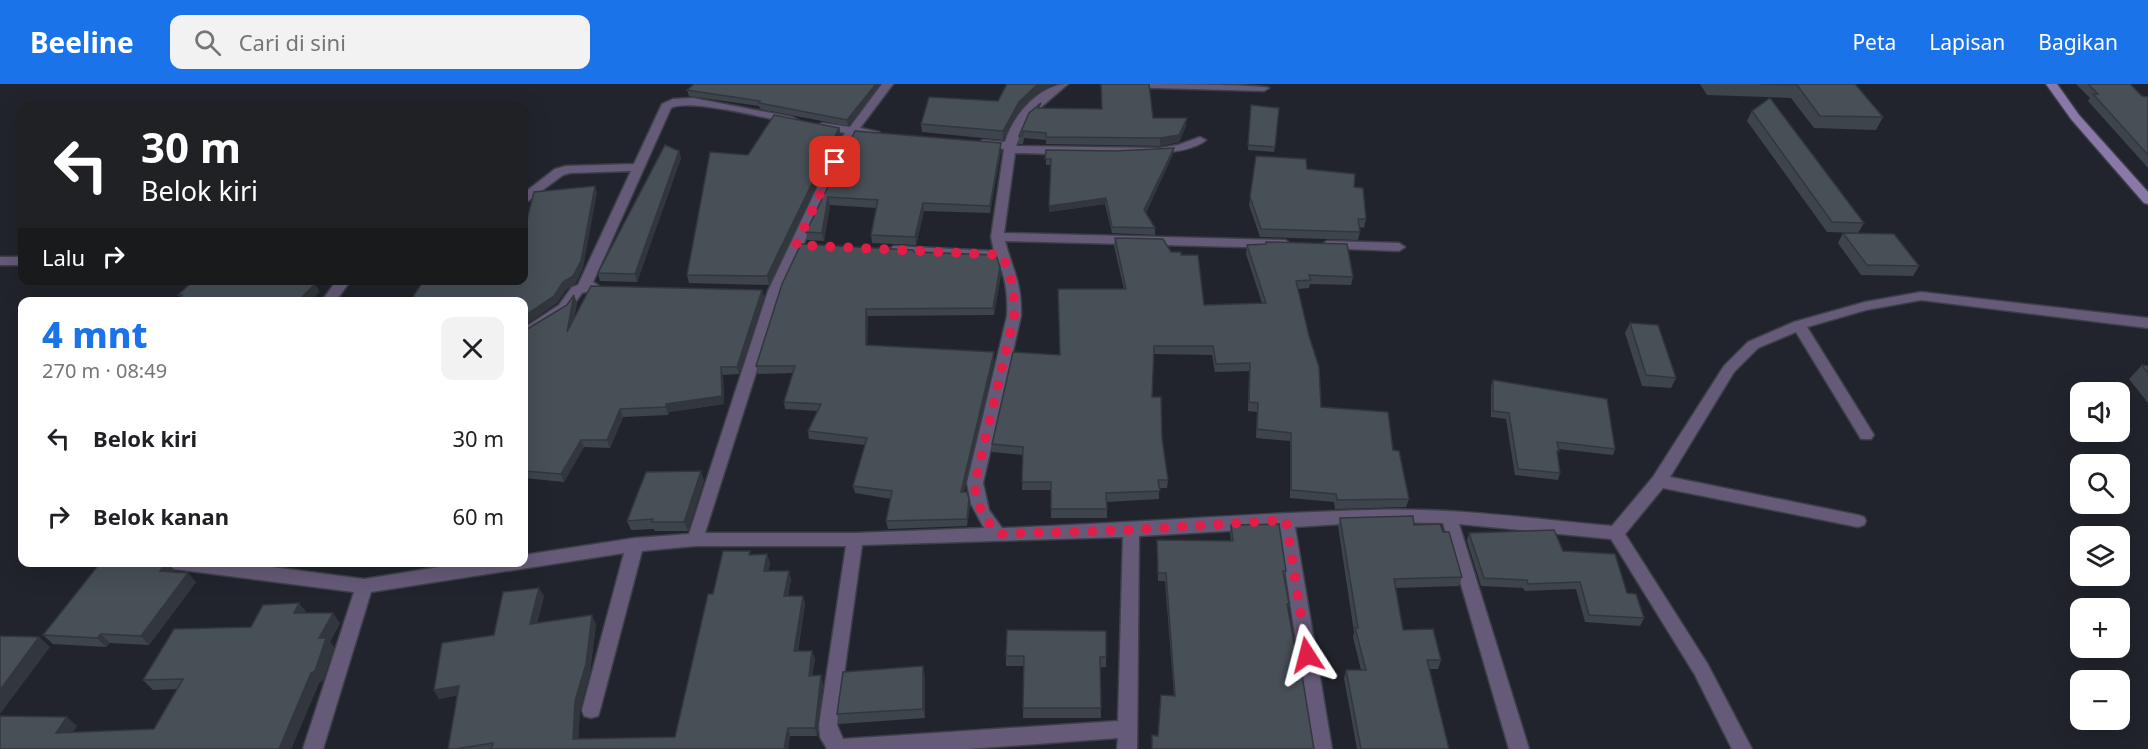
<!DOCTYPE html>
<html lang="id">
<head>
<meta charset="utf-8">
<style>
	body { margin:0; font-family:"Noto Sans",sans-serif; background:#f2f2f2; color:#202124; height:100vh; display:flex; flex-direction:column; font-size:22px; white-space:nowrap }
	* { box-sizing:border-box; margin:0 }
	p { font-size:20px; color:#757577 }
	.icon { flex:none; width:33px; height:33px; fill:none; stroke:currentColor; stroke-width:2; stroke-linecap:round; stroke-linejoin:round }
	.map { position:relative; flex:1; overflow:hidden }
	.details { position:absolute; left:18px; top:213px; width:510px; height:270px; display:flex; flex-direction:column; background:#fff; border-radius:12px; box-shadow:0 6px 24px #0002 }
	.details>* { flex:none }
	.guide { position:absolute; left:18px; top:18px; width:510px; height:183px; border-radius:12px; box-shadow:0 6px 24px #0002; background:#202124; color:#fff; overflow:hidden }
	.fabs { position:absolute; left:2070px; top:298px; display:grid; gap:12px }
	.fabs a { display:grid; place-items:center; width:60px; height:60px; border-radius:12px; background:#fff; box-shadow:0 6px 24px #0002; font-size:30px }
	.pin { position:absolute; display:grid; place-items:center; width:51px; height:51px; color:#fff; margin:-26px; border-radius:12px; box-shadow:0 3px 9px #0006 }
	.me { position:absolute; width:66px; margin:-33px; rotate:351deg; stroke-linejoin:round; filter:drop-shadow(0 0 4px #0008) }
	.turn { display:flex; align-items:center; gap:21px; height:126px; padding:0 24px; font-size:27px }
	.turn .icon { width:78px; height:78px; stroke-width:2.5 }
	.turn b { display:block; font-size:42px; line-height:51px }
	.then { display:flex; align-items:center; height:57px; padding:0 24px; background:#0003; gap:12px; font-size:22px }
	.round { display:grid; place-items:center; flex:none; width:63px; height:63px; border-radius:12px; background:#f2f2f2 }
	.summary { display:flex; align-items:center; justify-content:space-between; height:102px; padding:0 24px }
	h1 { font-size:36px; font-weight:800; line-height:45px; color:#1a73e8 }
	ul { padding:0; list-style:none }
	li { display:flex; align-items:center; gap:18px; height:78px; padding:0 24px }
	li div { flex:1 }
	li b { display:block; font-size:22px }
	li em { font-style:normal }
	header { display:flex; align-items:center; gap:36px; box-sizing:border-box; height:84px; padding:0 30px; background:#1a73e8; color:#fff }
	header strong { font-size:28px }
	nav { display:flex; gap:33px; margin-inline-start:auto; font-size:21px }
	.search { width:420px; height:54px; background:#f2f2f2; display:flex; align-items:center; gap:15px; box-sizing:border-box; padding:0 21px; border-radius:12px; color:#757577; font-size:22px }
	.map>svg:first-child { display:block }
	.lines { fill:none; stroke-linecap:round; stroke-linejoin:round }
	.street-casing { stroke:#3d4048; stroke-width:3 }
	.secondary-casing { stroke:#3d4048; stroke-width:3 }
	.street { fill:#655a78; fill-rule:evenodd }
	.secondary { fill:#8a78a8; fill-rule:evenodd }
	.wall { fill:#3d444b }
	.shaded-wall { fill:#32373d }
	.building { fill:#474f57; stroke:#32373d; stroke-width:1.5 }
	.route { stroke:#e11d48; stroke-width:10; stroke-dasharray:0 18 }
</style>
</head>
<body>
<header>
<strong>Beeline</strong>
<div class="search"><svg class="icon" aria-label="search" viewBox="0 0 24 24"><circle cx="10" cy="10" r="6"/><path d="M15 15l6 6"/></svg>Cari di sini</div>
<nav><a>Peta</a><a>Lapisan</a><a>Bagikan</a></nav>
</header>
<div class="map">
<svg width="2148" height="665" viewBox="0 0 2148 665">
	<rect width="100%" height="100%" fill="#21242c"/>
	<g class="lines">
		<defs>
			<g id="street">
				<path d="M882,0H893L860,44L879,48L881,50L875,53L856,51L851,57L782,207L705,449H855L984,444L971,420L967,399L1007,232C1008,211 1006,194 997,175L894,170L888,166L894,162L994,167L991,153L1004,65L983,62L977,59L983,56L1005,58C1012,32 1040,0 1068,0L1027,35L1016,62L1160,64L1178,61L1200,53L1206,56C1180,80 1053,69 1015,69L1004,149L1285,156L1291,160L1285,164L1005,157C1013,187 1022,199 1021,232L983,399L989,426L1002,444C1126,440 1248,429 1371,426C1452,423 1532,435 1612,442L1653,393L1724,282L1748,258L1794,238L1865,218L1921,208L2148,234V244L1921,216L1866,226L1807,243L1874,351L1871,355H1861L1796,248L1758,264L1734,288L1670,393L1858,431L1864,433L1866,437L1864,441L1858,443L1663,404L1625,450L1707,579L1752,665H1732L1695,591L1611,455L1459,440L1529,665H1509L1443,439L1372,438L1295,443L1332,665H1312L1279,444L1139,452L1137,665H1117L1118,654L967,665H827L820,653L819,641L846,462H695L642,467L600,626L598,632L591,634L584,632L582,626L624,469L371,508L323,665H303L354,508L175,485L169,483L167,478H232L364,495L471,478H524V471L635,454L689,450L768,207L839,57L845,49L822,45L816,42L822,39L850,43ZM1123,453L1118,637L843,655L837,641L862,461Z"/>
				<path d="M1116,0C1138,0 1259,0 1269,4L1264,7L1121,3Z"/>
				<path d="M693,14L792,33L798,36L792,39C768,35 689,14 671,24L593,198L599,202L597,205L582,209L569,227L524,254V244L559,221L572,203L578,201L631,87L570,89L563,91L528,117L524,118V109L555,85L566,82L634,80L662,20L673,15Z"/>
				<path d="M1327,157L1399,159L1405,163L1399,167L1322,164L1321,161Z"/>
				<rect x="0" y="173" width="22" height="8"/>
				<path d="M337,196H351L335,218H321Z"/>
			</g>
			<path id="secondary" d="M2046,0H2057L2079,31L2148,108V120L2144,119L2071,35Z"/>
		</defs>
		<use href="#street" class="street-casing"/>
		<use href="#secondary" class="secondary-casing"/>
		<use href="#street" class="street"/>
		<use href="#secondary" class="secondary"/>
	</g>
	<g class="wall">
		<path d="M881,0L848,42L760,25L759,22L689,12L687,6Z"/>
		<path d="M1101,0L1153,34L1186,42L1179,58L1160,62L1046,60V56L1024,54L1023,60H1019V52L1041,24L1102,25Z"/>
		<path d="M1700,0H1855L1883,33L1876,46L1814,44L1791,14L1707,11Z"/>
		<path d="M2076,0H2130L2142,12L2148,13V84L2088,17L2090,14Z"/>
		<path d="M1036,10L1019,27L1003,56L922,48L921,40L998,17Z"/>
		<path d="M1251,21L1275,63L1274,68L1248,66Z"/>
		<path d="M1752,27L1864,139L1858,149L1827,148L1747,37Z"/>
		<path d="M839,44L841,52L769,201L689,199L687,191L748,71Z"/>
		<path d="M855,47L1001,59V67L990,129L924,127L916,161L872,159L871,151L876,124L830,121L824,157L807,156L806,148Z"/>
		<path d="M1174,64L1173,70L1146,129L1155,144V151L1112,149L1105,120L1049,128L1051,81H1046V66L1115,67Z"/>
		<path d="M679,67L681,74L637,198L600,197L598,189Z"/>
		<path d="M1256,72L1307,85L1354,103L1366,135L1364,144L1359,143L1360,148L1358,156L1260,153L1249,121Z"/>
		<path d="M1843,149L1919,182L1913,192L1861,191L1838,159Z"/>
		<path d="M1115,154L1181,171L1204,221L1262,219L1246,170L1247,161L1265,160L1266,158L1353,193L1351,201L1310,200L1309,204L1298,205L1321,323L1393,366L1409,415L1406,423L1335,425L1334,418L1290,414V357L1256,354L1257,328L1248,327L1249,287L1215,288L1212,271L1154,270L1152,313L1162,354L1168,396L1167,404H1159V415L1107,418V434H1051V406H1022L1023,371L992,368V360L1060,271L1124,205L1114,162Z"/>
		<path d="M914,168L1001,190L994,231L868,232L867,261L994,268V276L964,408L970,422L967,442L888,445L886,437L891,415L855,409L853,402L865,361L809,355L808,347L817,327L785,325L784,318L793,289L758,290L756,282Z"/>
		<path d="M762,206L764,213L739,290L723,291L724,320L669,328L668,331L623,333L610,364L584,363L564,398L524,394V247L577,219L574,235Z"/>
		<path d="M1630,239L1676,294L1671,304L1642,302L1625,249Z"/>
		<path d="M2142,281L2148,282V319L2129,295Z"/>
		<path d="M1493,296L1615,365L1613,371L1558,365L1559,367L1557,371L1560,389L1558,396L1515,391L1506,335L1491,333V302Z"/>
		<path d="M704,396L688,447H655L654,445L631,446L627,437Z"/>
		<path d="M1340,434L1414,441L1443,448L1462,493L1459,502L1395,504L1403,546L1441,576L1438,585H1429L1449,665H1357L1344,594L1346,586H1361L1353,553L1354,548L1338,442Z"/>
		<path d="M1231,441L1286,487L1284,495L1289,520L1288,525L1158,652L1174,612L1165,497H1158L1157,456L1231,457L1230,449Z"/>
		<path d="M1469,449L1563,467L1627,509L1644,534L1640,542L1585,538L1576,505L1525,507L1523,504L1481,502L1467,457Z"/>
		<path d="M767,470L770,479L768,487L791,495L788,512H803L805,520L798,567H812L815,575L812,592L823,599L817,652H790L788,665H448L457,611L439,615L434,606L494,551L544,512L537,539L596,540L590,588L580,625L578,655L675,653L713,510L751,471Z"/>
		<path d="M101,478H167L175,487L174,488L196,498L149,561L110,559L106,563L53,560L43,551Z"/>
		<path d="M307,529L340,539L330,558L334,563L323,596L319,599L291,665H0L77,642L73,648L154,645L177,605L153,606L143,596L251,543Z"/>
		<path d="M1006,572L1106,573V583H1100L1101,634H1023L1024,582H1006Z"/>
		<path d="M925,592V634L839,640L837,630Z"/>
	</g>
	<g class="shaded-wall">
		<path d="M876,0H881L848,42L847,36Z"/>
		<path d="M1038,0H1055L1036,10L1019,27L1003,56V47L1019,18Z"/>
		<path d="M1187,34L1186,42L1179,58L1160,62V54Z"/>
		<path d="M839,44L841,52L769,201L767,192Z"/>
		<path d="M1001,59V67L990,129V122Z"/>
		<path d="M1174,64L1173,70L1144,133V126Z"/>
		<path d="M679,67L681,74L637,198L635,190Z"/>
		<path d="M595,102L597,109L583,184L576,199L566,206L557,219L524,242V232L563,198Z"/>
		<path d="M828,113L830,121L824,157L822,149Z"/>
		<path d="M1106,114L1105,120L1049,128V122Z"/>
		<path d="M923,119L924,127L916,161L915,153Z"/>
		<path d="M1000,183L1001,190L994,231L993,224Z"/>
		<path d="M305,196H318L308,206L303,198Z"/>
		<path d="M315,200L320,208L309,218H297Z"/>
		<path d="M762,206L764,213L739,290L737,283Z"/>
		<path d="M574,211L577,219L570,256L567,248Z"/>
		<path d="M866,225L868,232L867,269L866,261Z"/>
		<path d="M994,268V276L962,415L961,408Z"/>
		<path d="M721,283L723,291L724,320L669,328L668,331L666,323V320Z"/>
		<path d="M620,325L623,333L610,364L607,356Z"/>
		<path d="M581,356L584,363L564,398L561,390Z"/>
		<path d="M701,387L704,396L688,447L684,438Z"/>
		<path d="M969,415L970,422L967,442V435Z"/>
		<path d="M767,470L770,479L767,496L764,487Z"/>
		<path d="M166,478L175,487L169,496L160,487Z"/>
		<path d="M789,487L791,495L787,520L784,512Z"/>
		<path d="M188,489L196,498L149,561L141,552Z"/>
		<path d="M539,504L544,512L535,548L530,540Z"/>
		<path d="M803,512L805,520L796,575L794,567Z"/>
		<path d="M299,519L307,529H294Z"/>
		<path d="M333,529L340,539L330,558L334,563L323,596L319,599L291,665H279L311,589L319,554Z"/>
		<path d="M592,531L596,540L590,588L580,625L578,663L573,655L575,617Z"/>
		<path d="M101,550L110,559L106,563L97,554Z"/>
		<path d="M39,553L50,563L0,630V606Z"/>
		<path d="M812,567L815,575L811,600L809,592Z"/>
		<path d="M923,582L925,592V634L923,625Z"/>
		<path d="M821,591L823,599L817,652L815,644Z"/>
		<path d="M459,602L465,610L439,615L434,606Z"/>
		<path d="M67,633L77,642L67,658L56,649Z"/>
		<path d="M788,644L790,652L788,665H784Z"/>
	</g>
	<g class="building">
		<path d="M694,0H876L847,36L759,19L760,17L687,6Z"/>
		<path d="M1007,0H1038L1019,18L1003,47L921,40L929,13L998,17Z"/>
		<path d="M1101,0H1149L1153,34H1187L1179,51L1160,54L1046,53V49L1023,47L1022,52H1019L1029,29L1041,19L1038,24L1102,25Z"/>
		<path d="M1760,0H1855L1883,33L1820,32L1797,1Z"/>
		<path d="M2088,0H2130L2142,12L2148,13V71L2093,10H2098Z"/>
		<path d="M1770,14L1864,139L1832,138L1752,27Z"/>
		<path d="M1251,21L1279,24L1275,63L1248,61Z"/>
		<path d="M774,31L839,44L767,192L687,191L710,68L748,71Z"/>
		<path d="M855,47L1001,59L990,122L923,119L915,153L871,151L878,116L828,113L822,149L806,148Z"/>
		<path d="M665,61L679,67L635,190L598,189Z"/>
		<path d="M1174,64L1144,126L1155,144L1112,143L1106,114L1049,122L1051,75H1045L1046,66L1115,67Z"/>
		<path d="M1256,72L1306,75L1307,85L1355,90L1354,103L1363,104L1366,135H1358L1360,148L1261,145L1250,113Z"/>
		<path d="M595,102L581,177L573,192L563,198L554,212L524,232V218H412L414,211L424,196H524V147L534,108Z"/>
		<path d="M1843,149L1894,150L1919,182L1867,181Z"/>
		<path d="M1115,154L1163,155L1171,168H1181V171H1198L1204,221L1266,219L1247,161L1266,160V158L1347,160L1353,193L1309,191L1311,196L1296,197L1309,252L1319,283L1321,323L1388,328L1393,366L1399,367L1409,415L1337,416L1336,410L1291,406V349L1257,345L1258,319L1249,318L1250,279L1216,280L1213,262H1154L1152,313H1161L1162,354L1168,396H1158L1160,407L1106,409L1107,425H1051V398H1022L1023,363L992,360L1013,268L1060,271L1058,205H1126Z"/>
		<path d="M801,160L913,166L914,168L996,171L1000,183L993,224L866,225V261L994,268L961,408H967L969,415L967,435L886,437L892,407L853,402L867,354L808,347L821,320L784,318L795,282H756L782,200Z"/>
		<path d="M194,196H305L303,198L315,200L297,218H174L182,211H178Z"/>
		<path d="M591,202L762,206L737,283H721L722,312L666,320V323L620,325L607,356H581L561,390L524,387V247L567,221L574,211L567,248Z"/>
		<path d="M1630,239L1658,241L1676,294L1646,291Z"/>
		<path d="M2142,281L2148,282V289Z"/>
		<path d="M1493,296L1607,315L1615,365L1557,358L1559,367H1557L1560,389L1518,385L1509,329L1493,327Z"/>
		<path d="M701,387L684,438H652L653,435L627,437L646,388Z"/>
		<path d="M1413,432L1414,441L1440,440L1443,448H1449L1462,493L1394,495L1403,546L1433,545L1441,576H1427L1449,665H1361L1346,586H1366L1355,544H1358L1340,434Z"/>
		<path d="M1279,440L1286,487H1283L1289,520H1287L1299,585H1301L1314,665H1152V651L1158,652L1161,611L1175,612L1166,489H1158L1157,456L1233,457L1231,441Z"/>
		<path d="M1554,446L1563,467L1615,470L1627,509L1636,510L1644,534L1589,531L1580,498L1528,500L1527,496L1484,494L1469,449Z"/>
		<path d="M723,467H750L749,471L767,470L764,487H789L784,512H803L794,567H812L809,592L821,591L815,644H788L784,665H491L493,659L455,665H448L459,602L434,606L442,559L494,551L503,508L539,504L530,540L592,531L586,580L575,617L573,655L675,653L708,510H713Z"/>
		<path d="M101,478H166L160,487L188,489L141,552L101,550L97,554L43,551Z"/>
		<path d="M299,519L294,529H333L319,554H326L315,587L311,589L279,665H0V632L67,633L56,649L154,645L183,595L143,596L174,545L251,543L263,521Z"/>
		<path d="M1007,546L1106,547V573H1100L1101,624H1023L1024,572H1006Z"/>
		<path d="M0,552L39,553L0,606Z"/>
		<path d="M923,582V625L837,630L843,588Z"/>
	</g>
	<g class="lines">
		<path class="route" d="M835,78L796,161L1002,171C1012,192 1015,209 1014,232L975,399C975,421 984,433 998,450L1131,446L1286,436L1307,571"/>
	</g>
</svg>
<div class="fabs">
<a><svg class="icon" aria-label="sound" viewBox="0 0 24 24"><path d="M4 9h4l5-4v14l-5-4H4zM17 9q2 3 0 6"/></svg></a>
<a><svg class="icon" aria-label="search" viewBox="0 0 24 24"><circle cx="10" cy="10" r="6"/><path d="M15 15l6 6"/></svg></a>
<a><svg class="icon" aria-label="layers" viewBox="0 0 24 24"><path d="M12 4l9 5-9 5-9-5zM3 14l9 5 9-5"/></svg></a>
<a>+</a>
<a>−</a>
</div>
<div class="pin" style="left:835px;top:78px;background:#d93025"><svg class="icon" aria-label="arrive" viewBox="0 0 24 24"><path d="M6 21V4h12l-3 4 3 4H6"/></svg></div>
<svg class="me" style="left:1307px;top:571px" viewBox="-20 -20 40 40"><path d="M0-17L14 15 0 8-14 15z" fill="#e11d48" stroke="#fff" stroke-width="4"/></svg>
<div class="guide">
<div class="turn"><svg class="icon" aria-label="left" viewBox="0 0 24 24"><path d="M17 20v-9H6M10 6l-5 5 5 5"/></svg><div><b>30 m</b>Belok kiri</div></div>
<div class="then">Lalu<svg class="icon" aria-label="right" viewBox="0 0 24 24"><path d="M7 20v-9h11M14 6l5 5-5 5"/></svg></div>
</div>
<section class="details">
<div class="summary"><div><h1>4 mnt</h1><p>270 m · 08:49</p></div><a class="round"><svg class="icon" aria-label="close" viewBox="0 0 24 24"><path d="M6 6l12 12M18 6L6 18"/></svg></a></div>
<ul>
<li><svg class="icon" aria-label="left" viewBox="0 0 24 24"><path d="M17 20v-9H6M10 6l-5 5 5 5"/></svg><div><b>Belok kiri</b></div><em>30 m</em></li>
<li><svg class="icon" aria-label="right" viewBox="0 0 24 24"><path d="M7 20v-9h11M14 6l5 5-5 5"/></svg><div><b>Belok kanan</b></div><em>60 m</em></li>
</ul>
</section>
</div>
</body>
</html>
